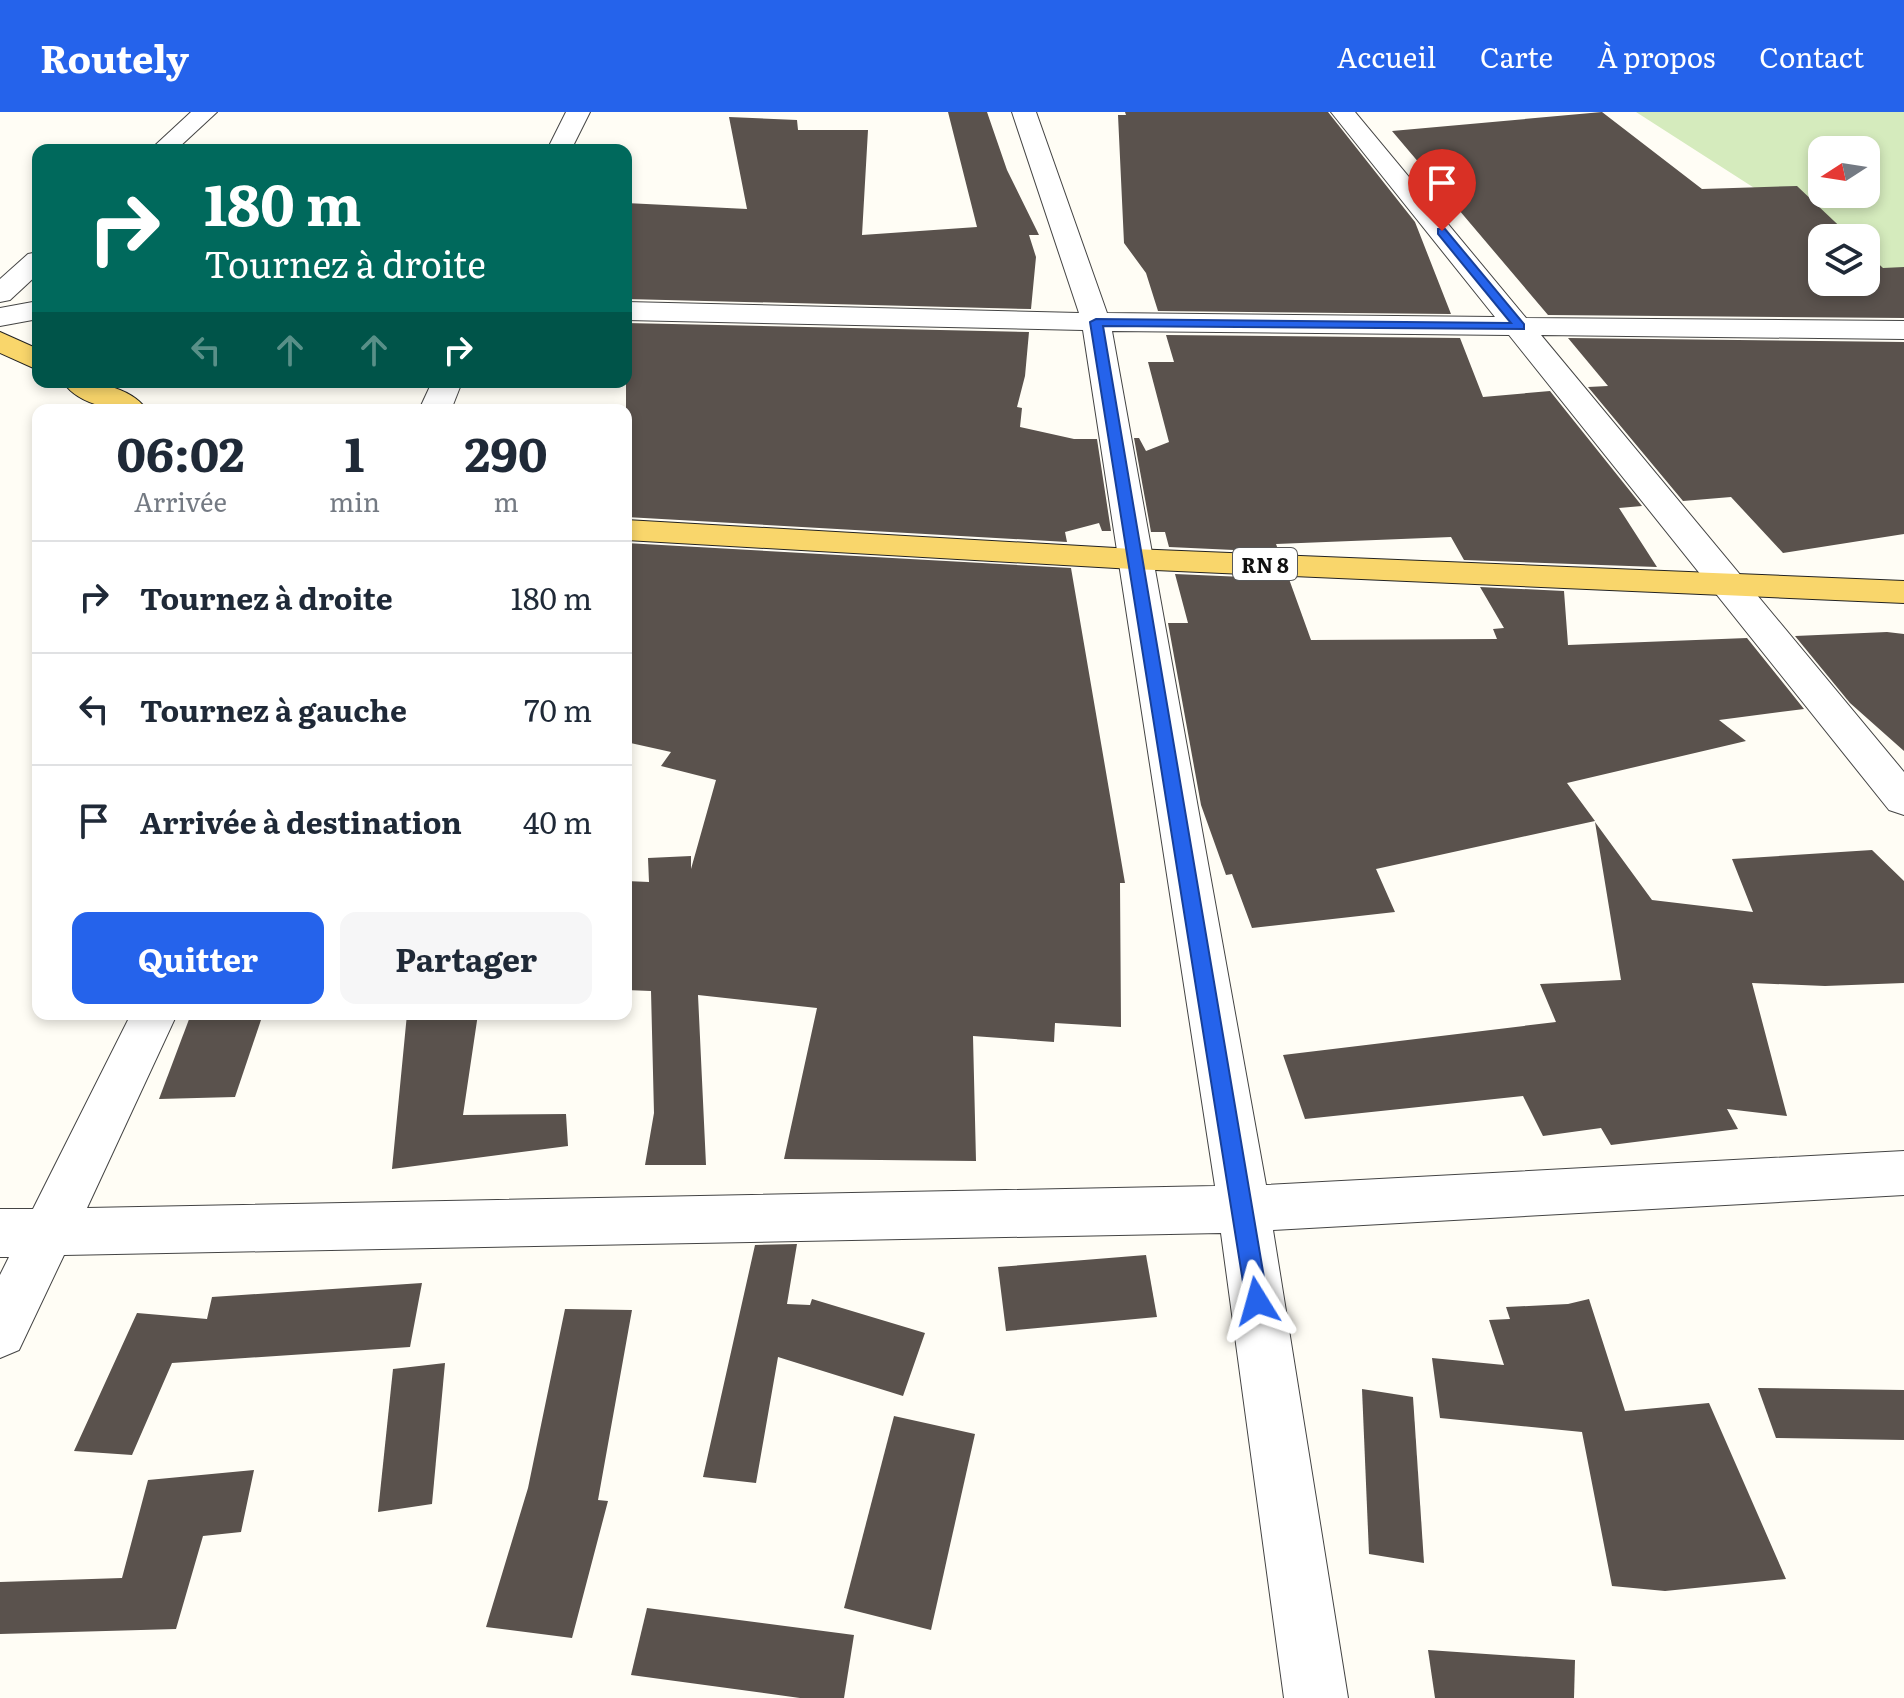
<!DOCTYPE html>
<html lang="fr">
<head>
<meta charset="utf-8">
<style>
	body { margin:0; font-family:Literata,serif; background:#f6f6f7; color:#1f2937; height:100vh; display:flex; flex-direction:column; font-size:30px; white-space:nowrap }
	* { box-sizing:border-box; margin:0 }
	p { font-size:26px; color:#747a83 }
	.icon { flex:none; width:44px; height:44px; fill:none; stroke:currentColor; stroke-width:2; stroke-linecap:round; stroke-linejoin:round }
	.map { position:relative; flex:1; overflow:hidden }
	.side { position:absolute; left:32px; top:292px; width:600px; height:616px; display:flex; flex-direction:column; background:#fff; border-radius:16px; box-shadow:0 4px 12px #0003 }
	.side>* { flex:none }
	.guide { position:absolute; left:32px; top:32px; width:600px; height:244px; border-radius:16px; box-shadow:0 4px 12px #0003; background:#00695c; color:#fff; overflow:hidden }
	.needle { width:52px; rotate:258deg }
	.controls { position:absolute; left:1808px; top:24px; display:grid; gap:16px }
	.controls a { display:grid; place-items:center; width:72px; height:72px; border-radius:16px; background:#fff; box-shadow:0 4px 12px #0003; font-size:40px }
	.pin { position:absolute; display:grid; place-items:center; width:68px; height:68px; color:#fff; margin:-82px -34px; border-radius:50% 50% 50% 0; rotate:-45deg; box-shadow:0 0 8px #0007 }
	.pin .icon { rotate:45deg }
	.me { position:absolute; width:88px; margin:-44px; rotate:352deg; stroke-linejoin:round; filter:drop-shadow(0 0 6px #0008) }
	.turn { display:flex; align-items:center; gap:28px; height:168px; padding:0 40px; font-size:36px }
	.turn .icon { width:104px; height:104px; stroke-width:2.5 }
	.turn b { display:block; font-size:56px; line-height:68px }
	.lanes { display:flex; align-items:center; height:76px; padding:0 40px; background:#0003; justify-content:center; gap:40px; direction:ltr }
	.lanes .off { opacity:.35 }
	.eta { display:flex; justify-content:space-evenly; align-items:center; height:136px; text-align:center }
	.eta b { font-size:48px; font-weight:700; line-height:56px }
	.action { display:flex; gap:16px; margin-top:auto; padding:16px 40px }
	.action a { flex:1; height:92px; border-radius:16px; background:#2563eb; color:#fff; font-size:32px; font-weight:700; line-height:92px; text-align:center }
	.action a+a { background:#f6f6f7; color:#1f2937 }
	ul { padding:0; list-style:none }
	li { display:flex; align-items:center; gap:24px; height:112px; padding:0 40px; border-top:2px solid #e0e1e3 }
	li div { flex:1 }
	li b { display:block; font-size:30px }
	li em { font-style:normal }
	header { display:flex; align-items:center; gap:48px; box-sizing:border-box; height:112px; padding:0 40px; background:#2563eb; color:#fff }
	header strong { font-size:38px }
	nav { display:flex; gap:44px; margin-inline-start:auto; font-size:28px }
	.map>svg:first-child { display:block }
	.green { fill:#d5ebbd; fill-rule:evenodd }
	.building { fill:#5a524d }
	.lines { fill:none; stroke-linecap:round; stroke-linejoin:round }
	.minor-casing { stroke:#444; stroke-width:2 }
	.major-casing { stroke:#222; stroke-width:2 }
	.minor { fill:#fff; fill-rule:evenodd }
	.major { fill:#f9d66b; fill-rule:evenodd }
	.route { fill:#2563eb; stroke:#184099; stroke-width:2 }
	.labels { text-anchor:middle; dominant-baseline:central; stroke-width:8; stroke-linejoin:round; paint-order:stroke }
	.shield { fill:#fff; stroke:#585858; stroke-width:2 }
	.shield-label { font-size:20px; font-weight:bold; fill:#111 }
</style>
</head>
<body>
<header>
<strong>Routely</strong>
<nav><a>Accueil</a><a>Carte</a><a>À propos</a><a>Contact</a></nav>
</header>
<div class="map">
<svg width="1904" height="1586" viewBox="0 0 1904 1586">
	<rect width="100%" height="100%" fill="#fffdf5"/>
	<path class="green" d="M1636,0H1904V172L1866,148V126H1832ZM1822,38H1866V82H1822Z"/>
	<g class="building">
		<path d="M948,0H987L1007,58L1039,123H1029L1036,145L1031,197L626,187V91L747,97L729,5L797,8L798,18H868L862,123L977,115Z"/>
		<path d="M1125,0H1328L1415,110L1451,202L1158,199L1146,161L1124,131L1118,3H1126Z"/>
		<path d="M1602,0L1702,77L1797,74L1852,126H1822V170H1866V140L1883,156L1904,155V206L1548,203L1392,19Z"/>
		<path d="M626,211L1029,220L1025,264L1017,295L1022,296L1020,315L1074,327H1097L1111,419H1102L1099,411L1065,420L1067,430L626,405Z"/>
		<path d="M1166,223L1460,226L1483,285L1550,279L1642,394L1619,396L1657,455L1464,448L1451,425L1276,432L1279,440L1169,435L1165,420H1151L1134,326H1139L1146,339L1169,330L1148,250H1174Z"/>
		<path d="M1568,226L1904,230V422L1783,441L1731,385L1683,389L1588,275L1608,274Z"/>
		<path d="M626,431L1071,456L1125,771H1120L1121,915L1055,911L1054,930L973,924L976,1049L784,1047L817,896L698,883L706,1053H645L654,1001L651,879L626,878V769L649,770L648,746L691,744V757L716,668L661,654L671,640L626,630Z"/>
		<path d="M1175,462L1289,467L1311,528L1497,527L1493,517L1504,516L1480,475L1564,479L1568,533L1747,526L1804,597L1719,608L1746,629L1567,671L1595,709L1376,757L1395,800L1252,816L1232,762L1226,763L1201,693L1168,511H1188Z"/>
		<path d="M1887,520L1904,522V639L1850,591L1795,524Z"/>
		<path d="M1595,710L1652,788L1753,800L1732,747L1872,738L1904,769V871L1825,874L1752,871L1787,1004L1727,997L1738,1017L1611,1033L1601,1016L1543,1024L1523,984L1305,1007L1283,943L1556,910L1540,872L1621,868Z"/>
		<path d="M191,902H263L235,985L159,987Z"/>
		<path d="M407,902H478L463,1003L566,1002L568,1034L392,1057Z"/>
		<path d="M797,1132L787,1192L810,1193L812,1187L925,1221L903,1284L778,1245L756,1371L703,1365L755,1133Z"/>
		<path d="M1146,1143L1157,1205L1006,1219L998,1155Z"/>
		<path d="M422,1171L410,1235L172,1251L132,1343L74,1339L137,1201L207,1207L212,1185Z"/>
		<path d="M1589,1187L1625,1299L1709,1291L1786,1467L1665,1479L1612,1474L1582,1320L1440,1306L1432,1246L1504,1253L1489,1208L1510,1207L1506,1195L1568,1192Z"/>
		<path d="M565,1197L632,1198L598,1388L608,1389L572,1526L486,1515L528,1376Z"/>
		<path d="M445,1251L432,1392L378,1400L393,1257Z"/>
		<path d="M1758,1276L1904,1278V1328L1776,1326Z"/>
		<path d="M1362,1277L1413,1285L1424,1451L1369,1442Z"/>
		<path d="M894,1304L975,1322L931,1518L844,1496Z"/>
		<path d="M254,1358L241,1420L203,1424L176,1517L0,1522V1470L122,1466L148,1368Z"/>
		<path d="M647,1496L854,1523L844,1586H800L631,1563Z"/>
		<path d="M1428,1538L1575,1548L1574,1586H1435Z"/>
	</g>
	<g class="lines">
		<defs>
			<g id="minor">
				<path d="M191,0H217L176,38H150Z"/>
				<path d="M566,0H590L571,38H547Z"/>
				<path d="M1012,0H1036L1107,201L1495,205L1331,0H1355L1526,206L1904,209V227L1541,223L1904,660V703L1889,698L1509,223L1112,219L1266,1073L1904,1039V1083L1273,1118L1348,1586H1284L1221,1121L64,1143L19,1238L0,1246V1163L9,1145H0V1097H33L131,902H177L87,1096L1215,1074L1083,218L626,208V190L1079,201Z"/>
				<path d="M38,140V162L10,188L0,190V167L28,142Z"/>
				<path d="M38,189V207L0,214V196Z"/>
				<path d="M432,270H462L451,298H419Z"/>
			</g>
			<g id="major">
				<path d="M0,220L38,237V258L0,241Z"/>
				<path d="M63,270C91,270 128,272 147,298C118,298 81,296 63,270Z"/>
				<path d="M626,408L1133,437L1904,469V491L1133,457L626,428Z"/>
			</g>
		</defs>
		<use href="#minor" class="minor-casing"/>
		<use href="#major" class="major-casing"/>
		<use href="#minor" class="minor"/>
		<use href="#major" class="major"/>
	</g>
	<path class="route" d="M1438,117H1445L1524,212V217L1103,214L1268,1189L1265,1196L1257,1199L1249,1196L1246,1189L1090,210L1096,207L1511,211L1438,122Z"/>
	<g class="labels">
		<rect class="shield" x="1233" y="436" width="64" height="32" rx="6"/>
		<g class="shield-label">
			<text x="1265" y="452">RN 8</text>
		</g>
	</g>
</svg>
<div class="controls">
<a><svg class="needle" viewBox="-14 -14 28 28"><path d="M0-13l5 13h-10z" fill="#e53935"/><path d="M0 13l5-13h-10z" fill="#747a83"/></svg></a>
<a><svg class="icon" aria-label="layers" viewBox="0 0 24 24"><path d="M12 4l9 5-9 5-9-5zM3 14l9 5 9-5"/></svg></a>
</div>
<div class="pin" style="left:1442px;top:119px;background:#d93025"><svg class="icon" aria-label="arrive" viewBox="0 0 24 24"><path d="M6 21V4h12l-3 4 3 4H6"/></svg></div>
<svg class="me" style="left:1257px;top:1189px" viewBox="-20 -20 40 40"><path d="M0-17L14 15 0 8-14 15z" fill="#2563eb" stroke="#fff" stroke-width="4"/></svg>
<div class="guide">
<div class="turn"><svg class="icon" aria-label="right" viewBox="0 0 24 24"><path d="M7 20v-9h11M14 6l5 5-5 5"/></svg><div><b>180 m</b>Tournez à droite</div></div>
<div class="lanes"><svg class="icon off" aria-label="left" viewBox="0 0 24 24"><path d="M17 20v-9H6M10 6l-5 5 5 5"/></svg><svg class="icon off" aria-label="ahead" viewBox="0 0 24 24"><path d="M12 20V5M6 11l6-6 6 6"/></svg><svg class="icon off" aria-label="ahead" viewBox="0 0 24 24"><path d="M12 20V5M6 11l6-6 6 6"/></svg><svg class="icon" aria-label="right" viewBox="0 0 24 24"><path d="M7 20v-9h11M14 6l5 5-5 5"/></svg></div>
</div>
<section class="side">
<div class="eta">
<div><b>06:02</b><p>Arrivée</p></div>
<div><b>1</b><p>min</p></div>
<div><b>290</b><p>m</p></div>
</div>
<ul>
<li><svg class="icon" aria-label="right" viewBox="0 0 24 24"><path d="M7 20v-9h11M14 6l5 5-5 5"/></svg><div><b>Tournez à droite</b></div><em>180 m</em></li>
<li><svg class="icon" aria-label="left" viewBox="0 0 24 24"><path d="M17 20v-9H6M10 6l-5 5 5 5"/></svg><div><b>Tournez à gauche</b></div><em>70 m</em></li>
<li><svg class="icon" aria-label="arrive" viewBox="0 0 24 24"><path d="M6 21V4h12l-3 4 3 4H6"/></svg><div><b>Arrivée à destination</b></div><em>40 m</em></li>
</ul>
<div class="action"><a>Quitter</a><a>Partager</a></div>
</section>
</div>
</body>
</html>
